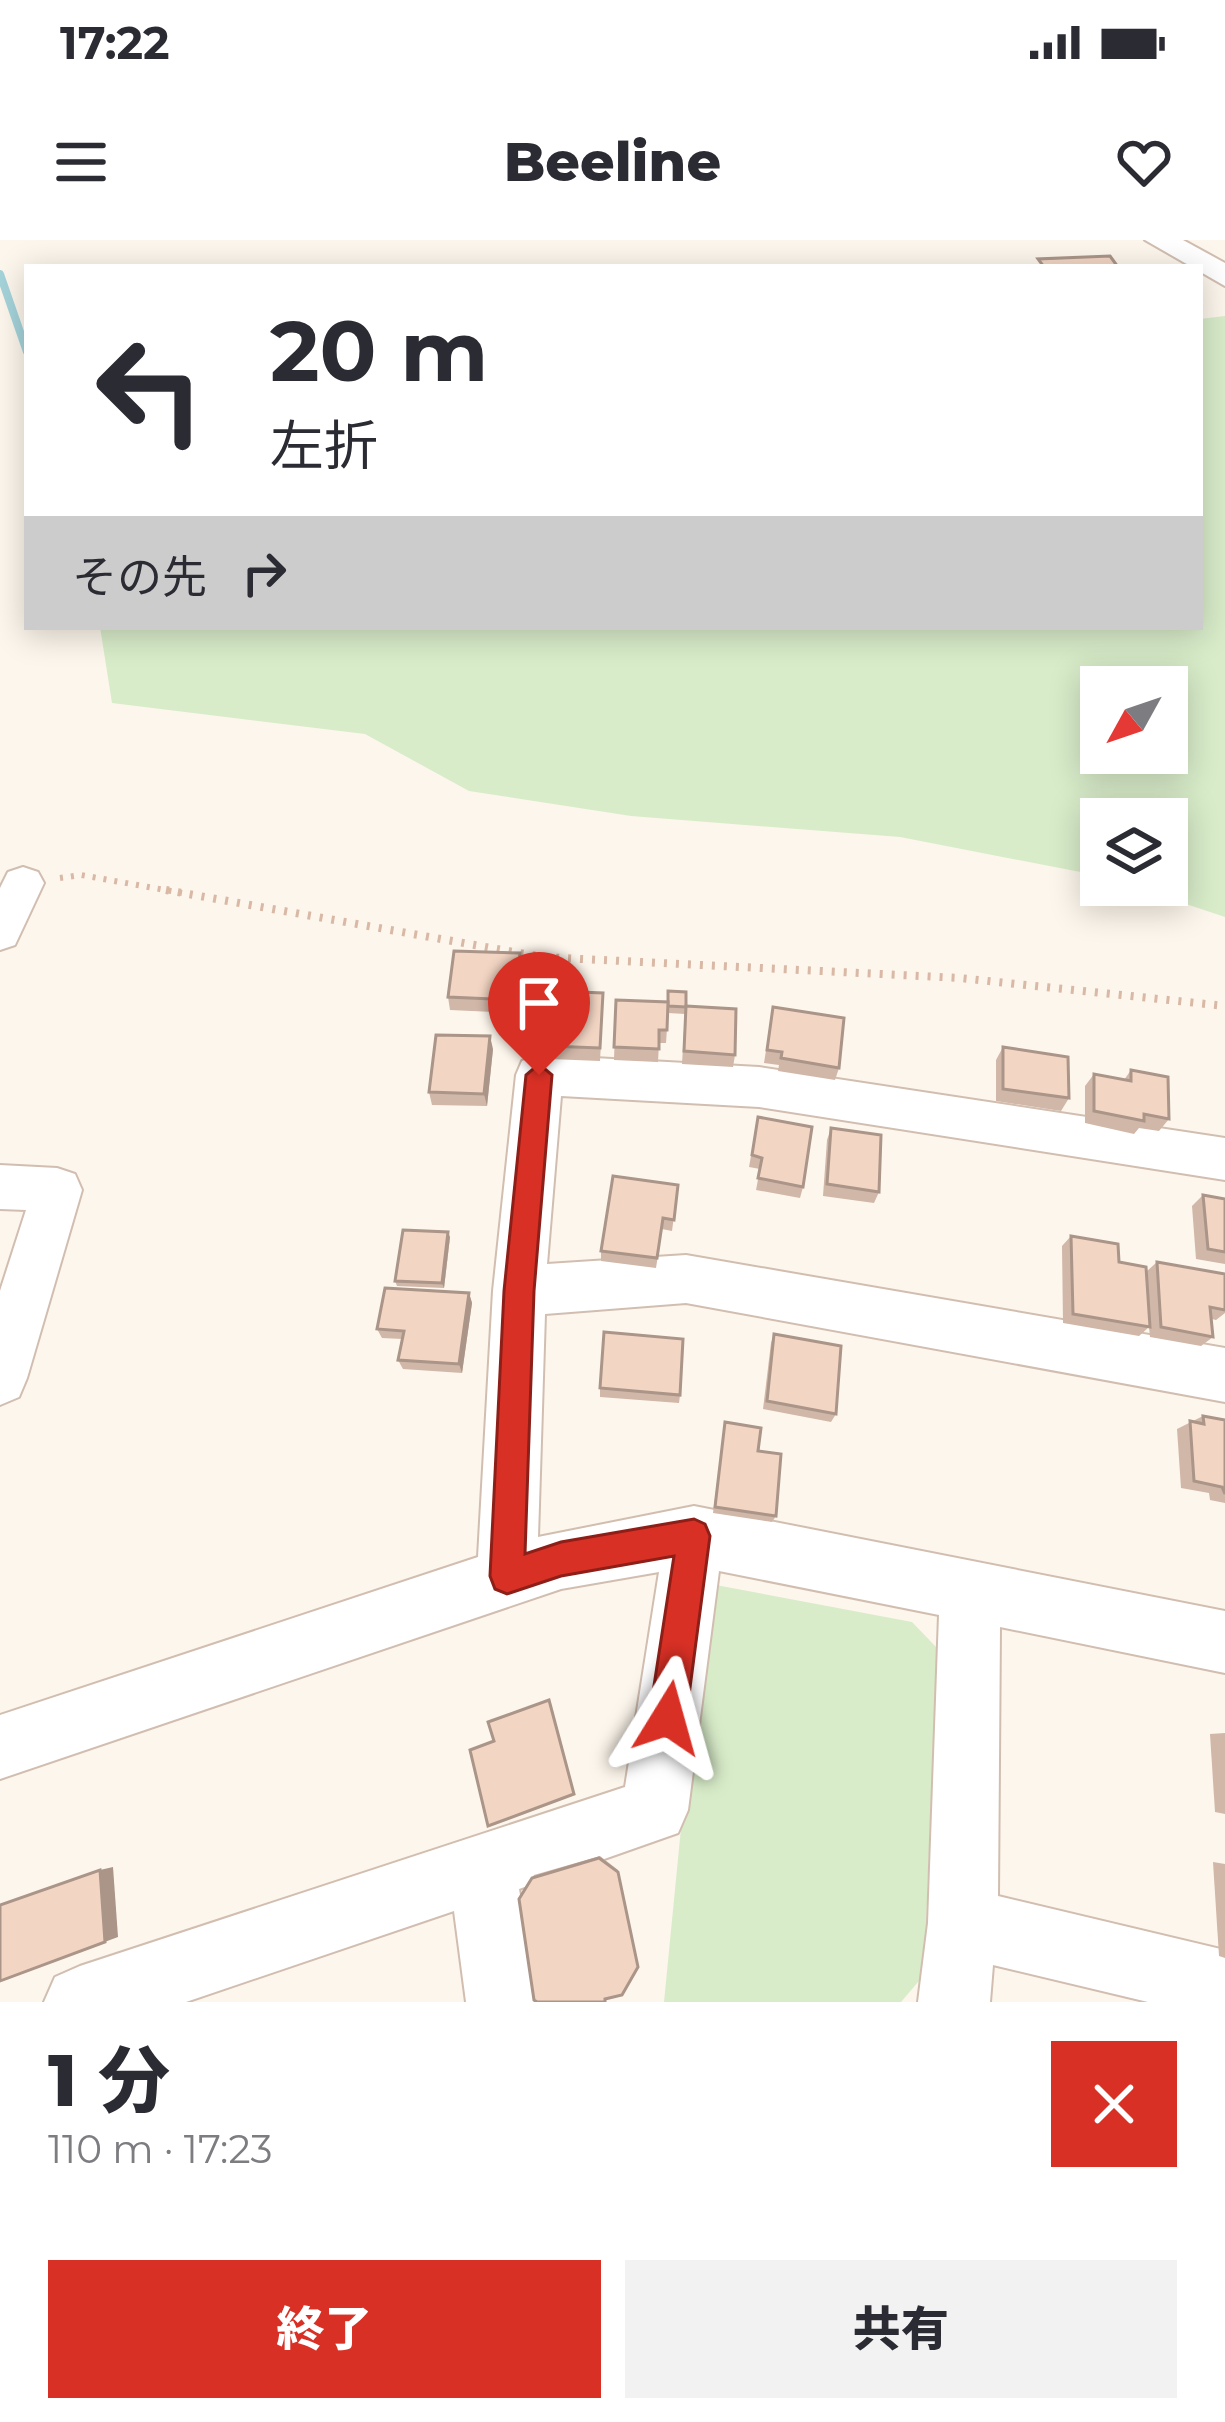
<!DOCTYPE html>
<html lang="ja">
<head>
<meta charset="utf-8">
<style>
	body { margin:0; font-family:Montserrat,"Noto Sans JP",sans-serif; background:#f2f2f3; color:#2b2b33; height:100vh; display:flex; flex-direction:column; font-size:45px; white-space:nowrap }
	* { box-sizing:border-box; margin:0 }
	p { font-size:39px; color:#7c7c81 }
	.icon { flex:none; width:66px; height:66px; fill:none; stroke:currentColor; stroke-width:2; stroke-linecap:round; stroke-linejoin:round }
	.map { position:relative; height:1762px; overflow:hidden }
	.side { display:flex; flex-direction:column; background:#fff; flex:1 }
	.side>* { flex:none }
	.banner { position:absolute; left:24px; top:24px; width:1179px; height:366px; border-radius:0px; box-shadow:0 6px 30px #0003; background:#fff; color:#2b2b33; overflow:hidden }
	.needle { width:78px; rotate:230deg }
	.tools { position:absolute; left:1080px; top:426px; display:grid; gap:24px }
	.tools a { display:grid; place-items:center; width:108px; height:108px; border-radius:0px; background:#fff; box-shadow:0 6px 30px #0003; font-size:60px }
	.pin { position:absolute; display:grid; place-items:center; width:102px; height:102px; color:#fff; margin:-123px -51px; border-radius:50% 50% 50% 0; rotate:-45deg; box-shadow:0 0 12px #0007 }
	.pin .icon { rotate:45deg }
	.me { position:absolute; width:132px; margin:-66px; rotate:8deg; stroke-linejoin:round; filter:drop-shadow(0 0 9px #0008) }
	.turn { display:flex; align-items:center; gap:42px; height:252px; padding:0 48px; font-size:54px }
	.turn .icon { width:156px; height:156px; stroke-width:2.5 }
	.turn b { display:block; font-size:84px; line-height:102px }
	.then { display:flex; align-items:center; height:114px; padding:0 48px; background:#0003; gap:24px; font-size:45px }
	.round { display:grid; place-items:center; flex:none; width:126px; height:126px; border-radius:0px; background:#f2f2f3 }
	.summary { display:flex; align-items:center; justify-content:space-between; height:204px; padding:0 48px }
	h1 { font-size:72px; font-weight:800; line-height:90px }
	.button { display:flex; gap:24px; margin-top:auto; padding:24px 48px }
	.button a { flex:1; height:138px; border-radius:0px; background:#d93025; color:#fff; font-size:48px; font-weight:800; line-height:138px; text-align:center }
	.button a+a { background:#f2f2f3; color:#2b2b33 }
	.status { display:flex; justify-content:space-between; align-items:center; height:84px; padding:0 60px; background:#fff; direction:ltr }
	.status svg { height:33px; fill:currentColor }
	header { display:flex; justify-content:space-between; align-items:center; height:156px; padding:0 48px; background:#fff; font-size:54px; font-weight:800 }
	.map>svg:first-child { display:block }
	.green { fill:#d8ecc9; fill-rule:evenodd }
	.lines { fill:none; stroke-linecap:round; stroke-linejoin:round }
	.stream { stroke:#a5d3da; stroke-width:8 }
	.minor-casing { stroke:#d1beb0; stroke-width:4 }
	.tertiary-casing { stroke:#d1beb0; stroke-width:4 }
	.path-far1 { stroke:#d9b8a5; stroke-width:6; stroke-dasharray:3 8; stroke-linecap:butt }
	.path { stroke:#d9b8a5; stroke-width:8; stroke-dasharray:3 9; stroke-linecap:butt }
	.minor { fill:#fff; fill-rule:evenodd }
	.tertiary { fill:#fff; fill-rule:evenodd }
	.wall { fill:#d1b7a8 }
	.shaded-wall { fill:#aa9588 }
	.building { fill:#f3d5c3; stroke:#aa9588; stroke-width:3 }
	.route { fill:#d93025; stroke:#8d1f18; stroke-width:3 }
</style>
</head>
<body>
<div class="status"><b>17:22</b><svg viewBox="0 0 49 12"><path d="M0 12V9h3v3zM5 12V6h3v6zM10 12V3h3v9zM15 12V0h3v12zM26 1h20v11H26zM47 4h2v5h-2z"/></svg></div>
<header><svg class="icon" aria-label="menu" viewBox="0 0 24 24"><path d="M4 6h16M4 12h16M4 18h16"/></svg>Beeline<svg class="icon" aria-label="heart" viewBox="0 0 24 24"><path d="M12 20l-8-8c-3-5 5-10 8-4 3-6 11-1 8 4z"/></svg></header>
<div class="map">
<svg width="1225" height="1762" viewBox="0 0 1225 1762">
	<rect width="100%" height="100%" fill="#fdf6ec"/>
	<g class="green">
		<path d="M1225,76V677L1129,645H1167V579H1101V636L900,597L631,576L469,551L365,494L112,463L100,387H1200V79ZM1101,447H1167V513H1101Z"/>
		<path d="M705,1343L912,1382L937,1408L924,1735L901,1762H664Z"/>
	</g>
	<g class="lines">
		<path class="stream" d="M0,34L27,112"/>
		<defs>
			<g id="minor">
				<path d="M23,627L38,632L44,643L15,705L0,710V648L8,632Z"/>
				<path d="M539,815L759,827L1225,898V940L759,867L561,856L547,1024L686,1015L1225,1108V1162L686,1063L545,1074L538,1297L694,1266L1225,1371V1433L1000,1387L998,1656L1225,1710V1762H1148L993,1725L990,1762H918L928,1683L939,1375L719,1331L688,1570L678,1593L519,1649L538,1762H466L454,1671L186,1762H44L55,1737L80,1726L625,1547L659,1332L561,1349L0,1539V1475L478,1317L493,1051L516,835L522,821Z"/>
				<path d="M0,925L57,928L75,934L82,950L27,1138L19,1157L0,1165V1051L26,970L0,969Z"/>
			</g>
			<path id="tertiary" d="M1145,0H1183L1225,23V46Z"/>
		</defs>
		<use href="#minor" class="minor-casing"/>
		<use href="#tertiary" class="tertiary-casing"/>
		<path class="path-far1" d="M60,638L81,635L182,653"/>
		<g class="path">
			<path d="M166,650L542,717L960,738L1225,766"/>
			<path d="M540,793L542,717"/>
		</g>
		<use href="#minor" class="minor"/>
		<use href="#tertiary" class="tertiary"/>
	</g>
	<g class="wall">
		<path d="M520,713L521,727L516,773L450,770L448,757Z"/>
		<path d="M616,760L686,766L735,815L733,827L682,824L685,774L668,773L666,803H659L658,822L614,820Z"/>
		<path d="M603,767L600,821L550,819L549,806Z"/>
		<path d="M773,767L839,828L835,840L778,831L779,825L764,823Z"/>
		<path d="M1003,807L1069,858L1061,871L996,861V820Z"/>
		<path d="M493,809L487,866L432,865L429,852Z"/>
		<path d="M1131,830L1169,879L1159,891L1139,888L1134,894L1085,883V846L1094,834L1124,840Z"/>
		<path d="M758,877L803,947L800,958L756,950L760,929L749,927Z"/>
		<path d="M831,888L879,952L874,963L823,956L827,900Z"/>
		<path d="M678,945L672,991L662,989L656,1028L601,1021V1011Z"/>
		<path d="M1203,955L1225,959V1024L1196,1019L1192,966Z"/>
		<path d="M1071,996L1119,1022L1146,1032L1157,1022L1225,1034V1073L1216,1080L1212,1079L1213,1097L1201,1106L1150,1097L1149,1087L1139,1096L1063,1083L1062,1006Z"/>
		<path d="M450,997L444,1048L397,1046L395,1041Z"/>
		<path d="M469,1053L472,1063L462,1133L403,1129L398,1120L402,1099L382,1098L377,1089Z"/>
		<path d="M774,1094L836,1174L831,1182L763,1169L771,1103Z"/>
		<path d="M600,1148L680,1155L679,1163L600,1157Z"/>
		<path d="M1203,1176L1225,1180V1263L1210,1260L1209,1253L1181,1248L1177,1189Z"/>
		<path d="M725,1182L758,1211L776,1276L772,1282L713,1273Z"/>
		<path d="M1225,1493V1574L1215,1572L1210,1494Z"/>
		<path d="M600,1616L618,1630L605,1759L519,1659L534,1635Z"/>
		<path d="M1213,1622L1225,1624V1718L1219,1716Z"/>
	</g>
	<g class="shaded-wall">
		<path d="M520,713L521,727L516,773L515,760Z"/>
		<path d="M490,796L493,809L487,866L484,854Z"/>
		<path d="M448,992L450,997L444,1048L442,1043Z"/>
		<path d="M469,1053L472,1063L462,1133L459,1124Z"/>
		<path d="M113,1627L118,1697L0,1741L100,1630Z"/>
	</g>
	<g class="building">
		<path d="M1110,16L1118,27H1044L1038,19Z"/>
		<path d="M454,711L520,713L515,760L448,757Z"/>
		<path d="M553,751L603,753L600,808L549,806Z"/>
		<path d="M668,751L686,752V767L668,766Z"/>
		<path d="M616,760L668,762L667,790H659V809L614,807Z"/>
		<path d="M686,766L736,769L735,815L684,811Z"/>
		<path d="M773,767L844,778L839,828L781,818L782,812L767,810Z"/>
		<path d="M436,795L490,796L484,854L429,852Z"/>
		<path d="M1003,807L1068,817L1069,858L1003,849Z"/>
		<path d="M1131,830L1168,837L1169,879L1144,874V881L1094,871V834L1131,841Z"/>
		<path d="M758,877L812,887L803,947L758,938L762,918L752,915Z"/>
		<path d="M831,888L881,895L879,952L827,944Z"/>
		<path d="M613,936L678,945L674,980L663,978L657,1018L601,1011Z"/>
		<path d="M1203,955L1225,959V1012L1208,1009Z"/>
		<path d="M403,990L448,992L442,1043L395,1041Z"/>
		<path d="M1071,996L1118,1004L1119,1022L1146,1027L1150,1087L1073,1074Z"/>
		<path d="M1157,1022L1225,1034V1070L1210,1067L1213,1097L1161,1087Z"/>
		<path d="M385,1048L469,1053L459,1124L398,1120L404,1091L377,1089Z"/>
		<path d="M604,1092L683,1099L680,1155L600,1148Z"/>
		<path d="M774,1094L841,1106L836,1174L767,1161Z"/>
		<path d="M1203,1176L1225,1180V1254L1222,1247L1194,1241L1190,1181L1204,1184Z"/>
		<path d="M725,1182L761,1188L758,1211L781,1214L776,1276L715,1267Z"/>
		<path d="M549,1460L574,1554L488,1586L470,1510L494,1501L488,1482Z"/>
		<path d="M599,1618L618,1632L638,1727L622,1755L605,1759V1762H537L534,1760L519,1659L532,1638Z"/>
		<path d="M100,1630L105,1702L0,1741V1665Z"/>
	</g>
	<path class="route" d="M539,824L552,835L534,1051L525,1314L561,1302L694,1279L705,1284L710,1296L686,1478L680,1491L668,1497L655,1491L649,1478L674,1316L561,1336L507,1354L495,1349L490,1336L504,1051L526,835Z"/>
</svg>
<div class="tools">
<a><svg class="needle" viewBox="-14 -14 28 28"><path d="M0-13l5 13h-10z" fill="#e53935"/><path d="M0 13l5-13h-10z" fill="#7c7c81"/></svg></a>
<a><svg class="icon" aria-label="layers" viewBox="0 0 24 24"><path d="M12 4l9 5-9 5-9-5zM3 14l9 5 9-5"/></svg></a>
</div>
<div class="pin" style="left:539px;top:835px;background:#d93025"><svg class="icon" aria-label="arrive" viewBox="0 0 24 24"><path d="M6 21V4h12l-3 4 3 4H6"/></svg></div>
<svg class="me" style="left:668px;top:1478px" viewBox="-20 -20 40 40"><path d="M0-17L14 15 0 8-14 15z" fill="#d93025" stroke="#fff" stroke-width="4"/></svg>
<div class="banner">
<div class="turn"><svg class="icon" aria-label="left" viewBox="0 0 24 24"><path d="M17 20v-9H6M10 6l-5 5 5 5"/></svg><div><b>20 m</b>左折</div></div>
<div class="then">その先<svg class="icon" aria-label="right" viewBox="0 0 24 24"><path d="M7 20v-9h11M14 6l5 5-5 5"/></svg></div>
</div>
</div>
<section class="side">
<div class="summary"><div><h1>1 分</h1><p>110 m · 17:23</p></div><a class="round" style="background:#d93025;color:#fff"><svg class="icon" aria-label="close" viewBox="0 0 24 24"><path d="M6 6l12 12M18 6L6 18"/></svg></a></div>
<div class="button"><a>終了</a><a>共有</a></div>
</section>
</body>
</html>
